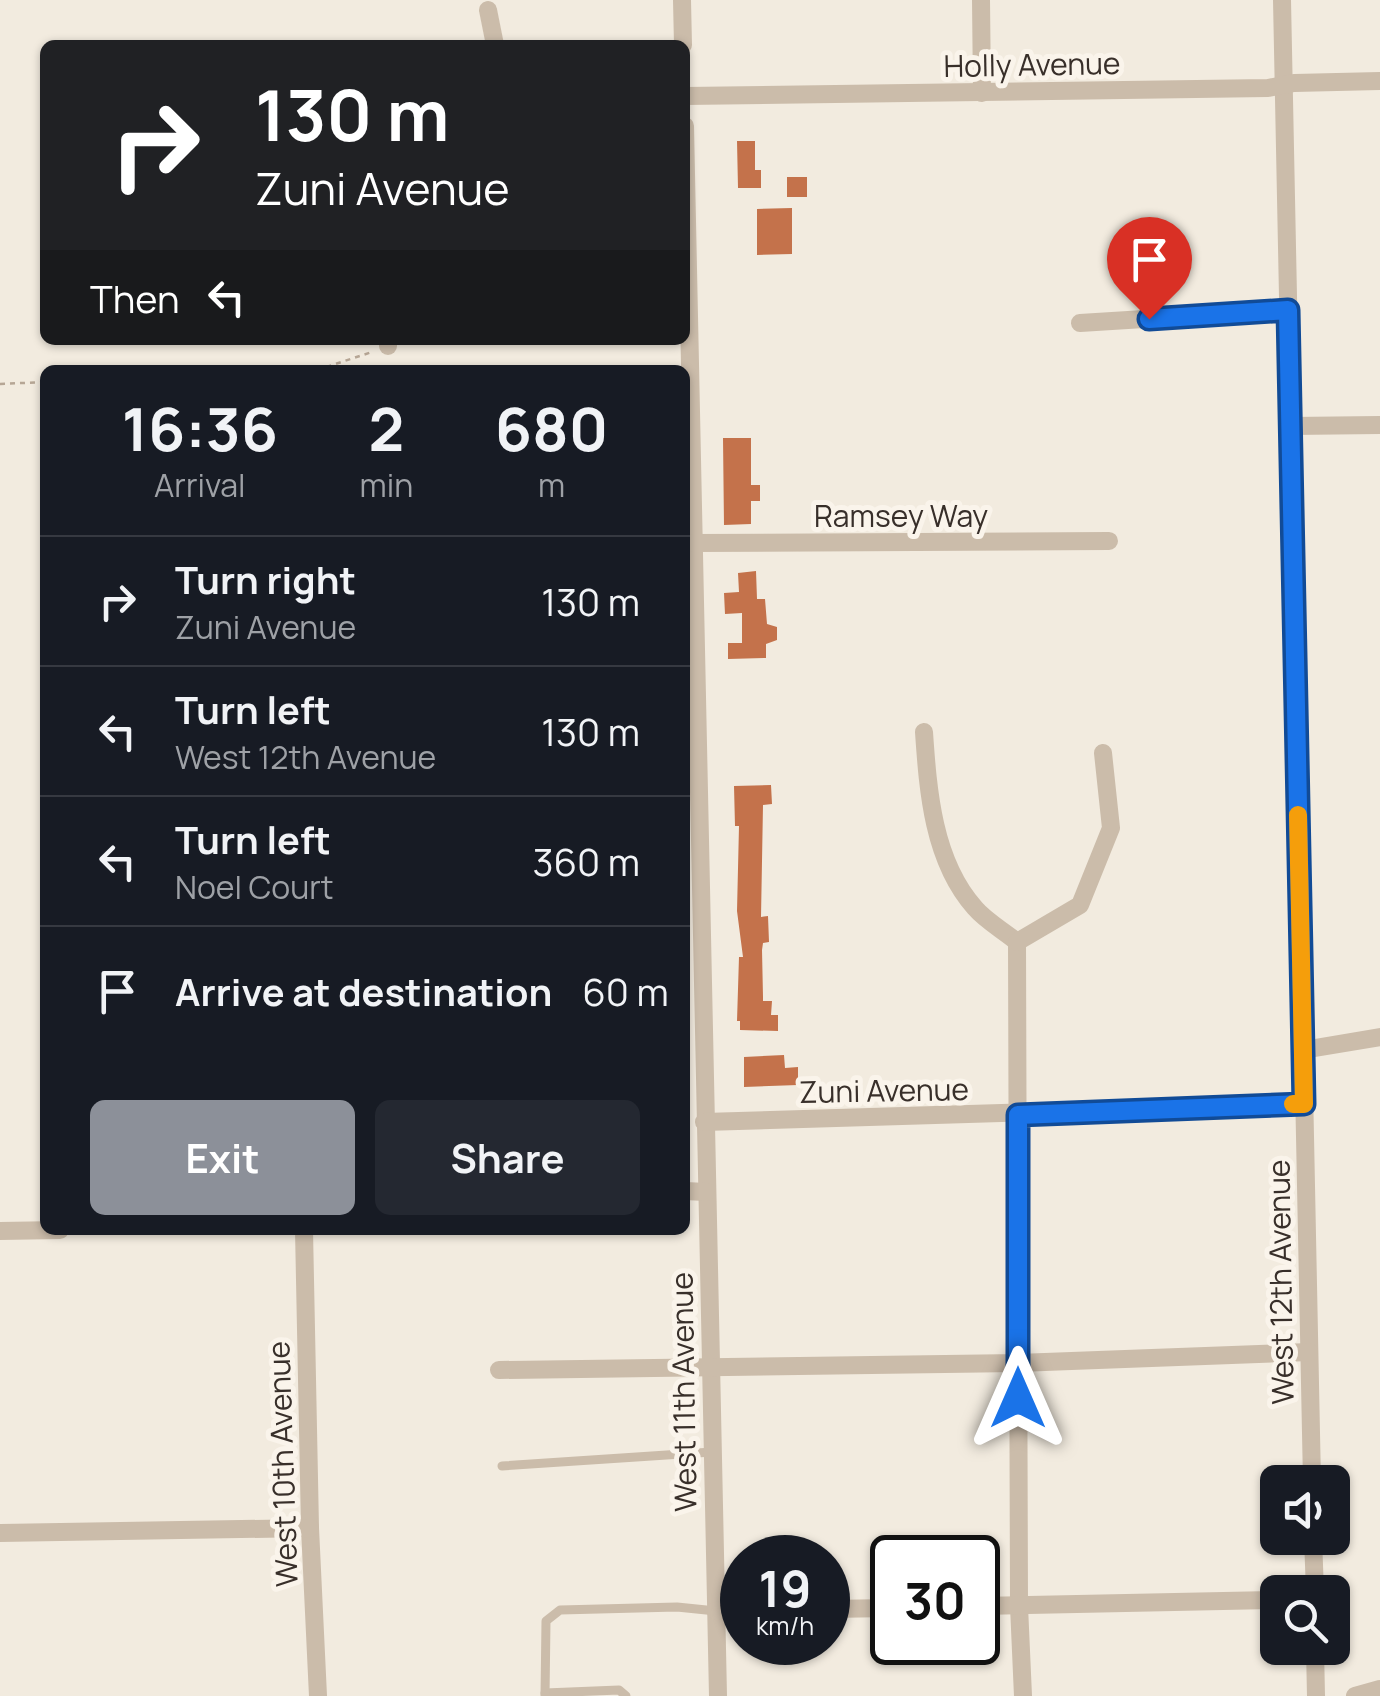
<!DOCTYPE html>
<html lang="en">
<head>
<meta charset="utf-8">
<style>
	body { margin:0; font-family:Manrope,sans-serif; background:#242831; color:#f1f3f6; height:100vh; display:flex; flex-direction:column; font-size:38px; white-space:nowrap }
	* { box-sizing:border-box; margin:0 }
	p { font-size:32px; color:#9ea1a6 }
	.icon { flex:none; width:55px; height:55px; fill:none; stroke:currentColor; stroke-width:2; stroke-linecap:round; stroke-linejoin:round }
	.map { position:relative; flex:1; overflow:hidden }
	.details { position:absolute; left:40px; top:365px; width:650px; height:870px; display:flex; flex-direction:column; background:#171b24; border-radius:15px; box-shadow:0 2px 8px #0004 }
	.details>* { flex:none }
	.guide { position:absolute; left:40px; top:40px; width:650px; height:305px; border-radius:15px; box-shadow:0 2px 8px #0004; background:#202124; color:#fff; overflow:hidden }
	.controls { position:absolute; left:1260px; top:1465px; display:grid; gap:20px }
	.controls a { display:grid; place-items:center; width:90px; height:90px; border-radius:15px; background:#171b24; box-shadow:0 2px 8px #0004; font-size:50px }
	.speed { position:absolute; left:720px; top:1535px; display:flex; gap:20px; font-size:50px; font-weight:700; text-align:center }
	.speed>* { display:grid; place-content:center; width:130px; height:130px; border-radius:50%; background:#171b24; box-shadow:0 2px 8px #0004; line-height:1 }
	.speed small { font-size:25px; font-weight:400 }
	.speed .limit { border:5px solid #111; border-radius:15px; background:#fff; color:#111 }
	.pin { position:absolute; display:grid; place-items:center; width:85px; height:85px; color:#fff; margin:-102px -42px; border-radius:50% 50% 50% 0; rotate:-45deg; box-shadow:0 0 10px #0007 }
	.pin .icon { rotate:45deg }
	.me { position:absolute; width:110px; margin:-55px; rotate:0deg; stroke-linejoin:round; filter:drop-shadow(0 0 8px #0008) }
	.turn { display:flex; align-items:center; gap:35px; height:210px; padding:0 50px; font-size:45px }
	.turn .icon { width:130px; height:130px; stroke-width:2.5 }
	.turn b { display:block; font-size:70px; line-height:85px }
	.then { display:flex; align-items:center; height:95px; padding:0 50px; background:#0003; gap:20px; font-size:38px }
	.eta { display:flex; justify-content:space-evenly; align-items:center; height:170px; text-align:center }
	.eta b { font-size:60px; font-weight:700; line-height:70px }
	.primary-button { display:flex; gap:20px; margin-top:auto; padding:20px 50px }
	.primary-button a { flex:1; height:115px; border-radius:15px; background:#8c9099; color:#fff; font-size:40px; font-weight:700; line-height:115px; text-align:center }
	.primary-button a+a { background:#242831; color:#f1f3f6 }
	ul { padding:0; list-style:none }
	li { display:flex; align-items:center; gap:30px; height:130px; padding:0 50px; border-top:2px solid #363941 }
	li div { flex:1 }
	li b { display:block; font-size:38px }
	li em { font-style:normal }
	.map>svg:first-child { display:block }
	.building { fill:#c4724b }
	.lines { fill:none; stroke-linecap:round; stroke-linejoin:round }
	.path { stroke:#b6a695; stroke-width:2.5; stroke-dasharray:5 5; stroke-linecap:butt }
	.lane { stroke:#cbbcaa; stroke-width:9 }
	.street { stroke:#cbbcaa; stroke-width:18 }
	.route-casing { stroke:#114b97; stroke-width:25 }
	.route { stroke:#1a73e8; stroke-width:18 }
	.slow { stroke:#f59e0b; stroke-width:18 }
	.labels { text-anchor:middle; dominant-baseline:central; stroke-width:10; stroke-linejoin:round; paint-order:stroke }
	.street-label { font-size:30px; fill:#382f2a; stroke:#faf4eb }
</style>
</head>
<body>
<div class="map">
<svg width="1380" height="1696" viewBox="0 0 1380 1696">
	<rect width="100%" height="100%" fill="#f2ebdf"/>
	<g class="building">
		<path d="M737,141H755V170H761V188H738Z"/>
		<rect x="787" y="177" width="20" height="20"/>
		<path d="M792,208V254L757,255V209Z"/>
		<path d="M723,438H751V485H760V501H751V524L724,525Z"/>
		<path d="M756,571L757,599H765L767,624L777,627V640L766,644V658L728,659V643H742V613L725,614L724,593L739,592L738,573Z"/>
		<path d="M771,785L772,804L763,805L761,917L768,916L769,942L763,943L762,950L763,997V1001H772L771,1015H778V1031L740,1030V1021H737L739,957H743L737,911L739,826H735L734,786Z"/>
		<path d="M784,1055L785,1068L798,1067V1085L744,1087V1057Z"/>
	</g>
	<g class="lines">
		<g class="path">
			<path d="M317,370L372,352"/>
			<path d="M0,384L45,382"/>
		</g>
		<g class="lane">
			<path d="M502,1466L712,1452"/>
			<path d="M545,1693L619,1690L626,1696"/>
			<path d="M545,1696L546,1621L560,1610L677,1607L716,1611"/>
		</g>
		<g class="street">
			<path d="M682,0L683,45"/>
			<path d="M981,0L982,93"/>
			<path d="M1282,0L1312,1482"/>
			<path d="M488,10L495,45"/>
			<path d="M685,96L1268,88L1294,83L1380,81"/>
			<path d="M685,126L718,1696"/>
			<path d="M1080,323L1288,310"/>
			<path d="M388,346V340"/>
			<path d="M1291,426L1380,425"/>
			<path d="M693,543L1109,541"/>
			<path d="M924,732C928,791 933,861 975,908C986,921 1004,931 1017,942L1019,1606L1023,1696"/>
			<path d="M1017,942L1080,905L1111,828L1103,753"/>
			<path d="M1303,1050L1380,1037"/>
			<path d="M704,1122L1304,1104"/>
			<path d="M685,1191L706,1192"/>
			<path d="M304,1230L310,1528L318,1696"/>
			<path d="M0,1231L60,1230"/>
			<path d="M499,1370L1018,1363L1309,1352"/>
			<path d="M0,1533L310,1528"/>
			<path d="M1313,1538L1315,1592"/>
			<path d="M978,1606L1278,1600"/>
			<path d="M828,1609L892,1608"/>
			<path d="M716,1611L742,1610"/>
			<path d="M1315,1648L1316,1696"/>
			<path d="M1355,1696L1380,1689"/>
		</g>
	</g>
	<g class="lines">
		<defs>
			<path id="route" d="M1018,1398V1115L1304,1104L1288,310L1149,319"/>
		</defs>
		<use href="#route" class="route-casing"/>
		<use href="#route" class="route"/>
		<path class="slow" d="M1293,1104H1304L1298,815"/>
	</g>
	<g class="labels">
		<g class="street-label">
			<text transform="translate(1032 64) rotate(-1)">Holly Avenue</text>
			<text x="901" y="515">Ramsey Way</text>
			<text transform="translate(884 1090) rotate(-1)">Zuni Avenue</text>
			<text transform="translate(1280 1282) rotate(-91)">West 12th Avenue</text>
			<text transform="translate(683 1392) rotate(-91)">West 11th Avenue</text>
			<text transform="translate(282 1464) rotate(-92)">West 10th Avenue</text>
		</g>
	</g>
</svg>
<div class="controls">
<a><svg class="icon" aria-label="sound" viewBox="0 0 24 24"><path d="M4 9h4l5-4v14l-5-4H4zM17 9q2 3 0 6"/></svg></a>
<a><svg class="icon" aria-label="search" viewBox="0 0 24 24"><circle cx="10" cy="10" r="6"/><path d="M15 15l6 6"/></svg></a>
</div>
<div class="speed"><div>19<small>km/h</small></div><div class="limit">30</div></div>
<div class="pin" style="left:1149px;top:319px;background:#d93025"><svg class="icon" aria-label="arrive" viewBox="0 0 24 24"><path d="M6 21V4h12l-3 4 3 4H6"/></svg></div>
<svg class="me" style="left:1018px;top:1398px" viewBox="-20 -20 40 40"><path d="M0-17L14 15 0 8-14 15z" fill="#1a73e8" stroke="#fff" stroke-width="4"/></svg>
<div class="guide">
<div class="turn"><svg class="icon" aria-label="right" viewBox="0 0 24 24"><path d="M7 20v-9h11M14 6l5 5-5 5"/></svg><div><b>130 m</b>Zuni Avenue</div></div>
<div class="then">Then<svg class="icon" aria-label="left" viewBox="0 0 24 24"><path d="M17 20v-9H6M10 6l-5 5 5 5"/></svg></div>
</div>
<section class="details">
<div class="eta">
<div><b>16:36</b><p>Arrival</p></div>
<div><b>2</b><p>min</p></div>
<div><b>680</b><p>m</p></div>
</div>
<ul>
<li><svg class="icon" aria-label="right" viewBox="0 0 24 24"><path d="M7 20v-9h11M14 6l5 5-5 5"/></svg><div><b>Turn right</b><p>Zuni Avenue</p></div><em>130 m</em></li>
<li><svg class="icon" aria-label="left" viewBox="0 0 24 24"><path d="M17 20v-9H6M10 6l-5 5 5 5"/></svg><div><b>Turn left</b><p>West 12th Avenue</p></div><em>130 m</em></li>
<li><svg class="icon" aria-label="left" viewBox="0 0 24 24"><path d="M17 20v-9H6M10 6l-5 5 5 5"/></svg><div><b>Turn left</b><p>Noel Court</p></div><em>360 m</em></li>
<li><svg class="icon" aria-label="arrive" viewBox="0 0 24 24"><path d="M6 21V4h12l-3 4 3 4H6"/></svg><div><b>Arrive at destination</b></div><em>60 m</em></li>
</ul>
<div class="primary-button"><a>Exit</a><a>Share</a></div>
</section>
</div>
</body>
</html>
